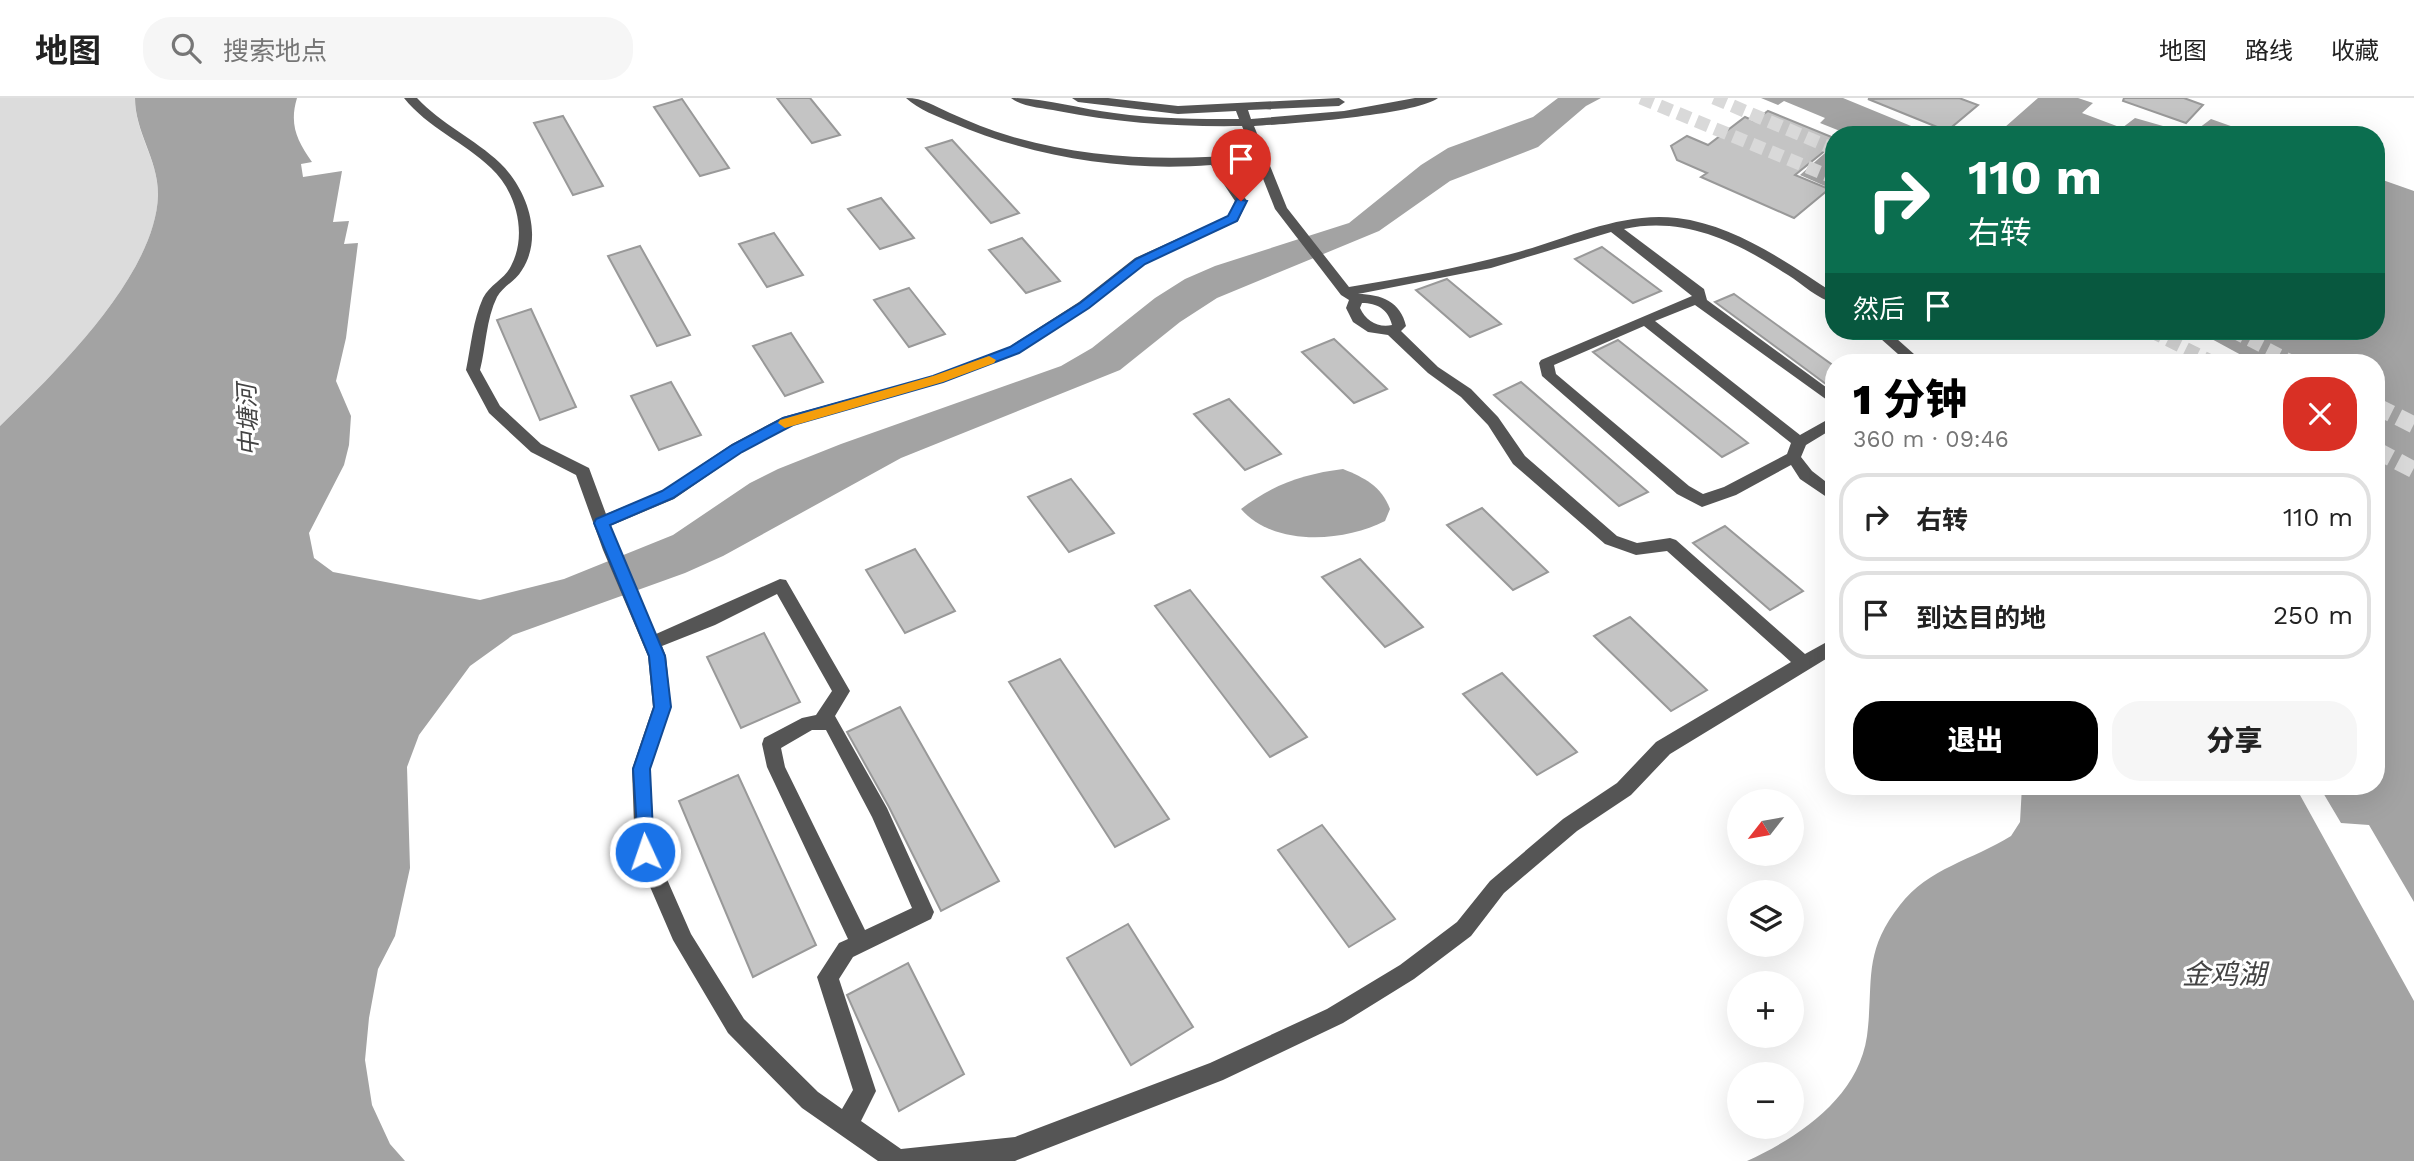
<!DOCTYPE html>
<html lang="zh">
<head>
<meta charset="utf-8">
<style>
	body { margin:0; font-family:"Work Sans","Noto Sans SC",sans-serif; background:#f6f6f6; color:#222; height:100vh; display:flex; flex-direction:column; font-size:26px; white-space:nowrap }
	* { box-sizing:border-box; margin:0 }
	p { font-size:23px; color:#767676 }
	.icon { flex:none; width:38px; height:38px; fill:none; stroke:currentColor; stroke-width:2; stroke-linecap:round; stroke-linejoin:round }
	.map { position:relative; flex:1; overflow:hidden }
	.panel { position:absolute; left:1825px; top:256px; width:560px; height:441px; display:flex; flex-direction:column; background:#fff; border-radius:28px; box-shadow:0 7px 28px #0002 }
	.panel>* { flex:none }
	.hud { position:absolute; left:1825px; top:28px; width:560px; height:214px; border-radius:28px; box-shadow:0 7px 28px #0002; background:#0b6e4f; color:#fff; overflow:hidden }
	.needle { width:46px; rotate:239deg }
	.buttons { position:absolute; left:1727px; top:691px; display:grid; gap:14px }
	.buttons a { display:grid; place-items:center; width:77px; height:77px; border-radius:50%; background:#fff; box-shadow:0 7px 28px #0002; font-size:35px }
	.pin { position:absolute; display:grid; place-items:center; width:60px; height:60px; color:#fff; margin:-72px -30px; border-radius:50% 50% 50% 0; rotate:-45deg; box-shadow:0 0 7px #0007 }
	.pin .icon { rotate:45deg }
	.me { position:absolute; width:77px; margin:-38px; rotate:357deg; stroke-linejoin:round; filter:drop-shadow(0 0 5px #0008) }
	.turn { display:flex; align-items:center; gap:24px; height:147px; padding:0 28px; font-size:32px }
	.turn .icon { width:91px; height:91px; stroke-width:2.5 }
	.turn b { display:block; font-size:49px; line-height:60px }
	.then { display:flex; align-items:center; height:66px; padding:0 28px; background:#0003; gap:14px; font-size:26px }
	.round { display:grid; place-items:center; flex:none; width:74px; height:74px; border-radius:28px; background:#f6f6f6 }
	.headline { display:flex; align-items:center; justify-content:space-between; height:119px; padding:0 28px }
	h1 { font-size:42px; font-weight:800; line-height:52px; color:#000 }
	.button { display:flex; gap:14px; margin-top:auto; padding:14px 28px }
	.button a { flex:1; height:80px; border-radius:28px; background:#000; color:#fff; font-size:28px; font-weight:800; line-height:80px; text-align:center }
	.button a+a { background:#f6f6f6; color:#222 }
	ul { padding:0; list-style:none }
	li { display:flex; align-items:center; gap:21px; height:88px; margin:0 14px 10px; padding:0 14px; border:4px solid #e0e0e0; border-radius:28px }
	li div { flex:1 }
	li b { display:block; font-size:26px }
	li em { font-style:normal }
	header { display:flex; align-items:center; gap:42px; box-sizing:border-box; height:98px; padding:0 35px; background:#fff; border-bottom:2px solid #e0e0e0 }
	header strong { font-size:33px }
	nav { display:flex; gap:38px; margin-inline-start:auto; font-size:24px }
	.search { width:490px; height:63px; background:#f6f6f6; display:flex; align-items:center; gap:18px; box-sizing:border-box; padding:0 24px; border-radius:28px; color:#767676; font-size:26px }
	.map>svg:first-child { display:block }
	.green { fill:#dcdcdc }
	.water { fill:#a3a3a3 }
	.pier { fill:#fff }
	.building { fill:#c4c4c4; stroke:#999; stroke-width:2 }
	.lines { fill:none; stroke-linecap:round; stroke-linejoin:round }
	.major-tunnel-far1 { stroke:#d9d9d9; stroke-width:13; stroke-dasharray:13 7; stroke-linecap:butt }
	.major-tunnel { stroke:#d9d9d9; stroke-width:17; stroke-dasharray:17 8; stroke-linecap:butt }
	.minor { fill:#555; fill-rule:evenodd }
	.route { fill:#1a73e8; stroke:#114b97; stroke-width:2 }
	.slow { fill:#f59e0b }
	.labels { text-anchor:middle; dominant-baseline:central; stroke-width:6; stroke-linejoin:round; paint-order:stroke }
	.water-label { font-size:24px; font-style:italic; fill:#444; stroke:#fff }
	.near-water-label { font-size:28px; font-style:italic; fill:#444; stroke:#fff }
</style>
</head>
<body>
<header>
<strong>地图</strong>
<div class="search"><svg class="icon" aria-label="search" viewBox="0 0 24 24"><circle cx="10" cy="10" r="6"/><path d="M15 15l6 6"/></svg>搜索地点</div>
<nav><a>地图</a><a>路线</a><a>收藏</a></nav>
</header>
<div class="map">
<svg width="2414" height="1063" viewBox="0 0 2414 1063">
	<rect width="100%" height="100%" fill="#fff"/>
	<path class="green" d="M0,0H135C135,37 159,62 158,98C155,178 55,275 0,328Z"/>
	<g class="water">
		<path d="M135,0H297C289,27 297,42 312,64L301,66L303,79L342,73L333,124L349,123L344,146L358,145L346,240L336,283L351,318L349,347L344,367L309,435L314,460L333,474L480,502L564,481L673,437L750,385L778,371L841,346L1061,268L1092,250L1155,200L1185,181L1215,168L1349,125L1421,67L1448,50L1533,19L1558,0H1601L1586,8L1538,49L1450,83L1379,133L1217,200L1180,224L1120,272L901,360L723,458L685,475L513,537L470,568L419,637L407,669L410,770L395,838L378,871L369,920L365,962L372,1007L390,1046L405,1063H0V328C55,275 155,178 158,98C159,62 135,35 135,0Z"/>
		<path d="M1761,0H1843L1933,37H1850L1820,25L1825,20L1784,3L1778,7Z"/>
		<path d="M2038,0H2078L2093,5L2082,15L2122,30L2135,20L2191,36L2211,21L2256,37H1996Z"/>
		<path d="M1834,47V92L1800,77Z"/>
		<path d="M2377,80L2414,93V1063H1747C1799,1039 1858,1000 1867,938C1874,884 1862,855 1900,807C1928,770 1973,762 2011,738L2020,724L2022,688H2376V264H2254L2197,233H2376Z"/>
		<path d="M1343,371C1365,380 1381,388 1390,411L1385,423C1344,444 1274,449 1241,411C1273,386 1304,376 1343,371Z"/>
	</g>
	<g class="pier">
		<path d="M2022,688H2145L2149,697L2022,695Z"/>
		<path d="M2295,688H2319L2341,725L2369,727L2414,804V903Z"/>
	</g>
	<g class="building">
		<path d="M777,0H810L840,37L812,45Z"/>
		<path d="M1959,0L1978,7L1947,33L1868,1Z"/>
		<path d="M2124,0H2184L2203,7L2186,25L2123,3Z"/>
		<path d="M682,1L729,70L700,78L654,9Z"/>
		<path d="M1768,13L1834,40L1827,45L1832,47L1795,77L1829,91L1794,120L1701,79L1707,75L1677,62L1671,48L1687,38L1708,47L1745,19L1754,23Z"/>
		<path d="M563,18L603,88L573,97L534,25Z"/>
		<path d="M952,42L1019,115L991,125L926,50Z"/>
		<path d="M881,100L914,140L880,151L848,111Z"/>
		<path d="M774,135L803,177L767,189L739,146Z"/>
		<path d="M1022,140L1060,183L1026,195L989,152Z"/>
		<path d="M640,148L690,237L657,248L608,158Z"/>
		<path d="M1602,149L1661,193L1633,205L1575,161Z"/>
		<path d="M1447,181L1501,226L1470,239L1416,192Z"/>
		<path d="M909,190L945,236L909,249L874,202Z"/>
		<path d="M1734,196L1834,268V292L1715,204Z"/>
		<path d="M531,211L576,309L540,322L497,222Z"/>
		<path d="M791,235L823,284L785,298L753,248Z"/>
		<path d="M1334,241L1387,291L1354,305L1302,254Z"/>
		<path d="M1618,242L1748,345L1722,359L1593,254Z"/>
		<path d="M671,284L701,337L659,352L631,298Z"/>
		<path d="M1521,284L1648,394L1619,408L1494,297Z"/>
		<path d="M1229,301L1281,356L1245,372L1194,316Z"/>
		<path d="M1071,381L1114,435L1069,454L1028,399Z"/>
		<path d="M1482,410L1548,474L1513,492L1447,427Z"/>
		<path d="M1725,428L1803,493L1770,512L1693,445Z"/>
		<path d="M915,451L955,513L905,535L866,472Z"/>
		<path d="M1360,461L1423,529L1385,549L1322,479Z"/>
		<path d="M1190,492L1307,639L1270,659L1155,508Z"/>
		<path d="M1630,519L1707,592L1671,613L1594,538Z"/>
		<path d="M764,535L800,604L741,630L707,559Z"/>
		<path d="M1060,561L1169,721L1115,749L1009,584Z"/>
		<path d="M1502,575L1577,654L1537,677L1463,596Z"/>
		<path d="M900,609L999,783L941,813L889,709L847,634Z"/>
		<path d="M738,677L816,847L753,879L679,703Z"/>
		<path d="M1322,727L1395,821L1349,849L1278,752Z"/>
		<path d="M1128,826L1193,929L1131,967L1067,860Z"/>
		<path d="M908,865L964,976L899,1013L847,897Z"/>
	</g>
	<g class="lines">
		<g class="major-tunnel-far1">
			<path d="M1641,0L1834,80"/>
			<path d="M1714,0L1834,51"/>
			<path d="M2150,233L2213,264"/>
			<path d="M2232,233L2293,264"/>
		</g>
		<g class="major-tunnel">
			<path d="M2376,308L2414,327"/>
			<path d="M2376,352L2414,372"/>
		</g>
		<g class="minor">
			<path d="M404,0H417C441,26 475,41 500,65C527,91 544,138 522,172C516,183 503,188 497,199C486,221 486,249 480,272L500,308L541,346L589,370L606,416L662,393L732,346L783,319L933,278L1009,249L1079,204L1135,160L1228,118L1235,103L1211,67C1125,74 1032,59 953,25C938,19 918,11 906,0C924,0 934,8 950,15C970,24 990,32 1010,38C1090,62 1172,63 1253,56L1242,28C1180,29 1119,25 1058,13C1043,10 1022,9 1011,0C1045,0 1080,11 1114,15C1155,21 1197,21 1239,21L1236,13L1178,16L1078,4L1072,0H1108L1178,8L1339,0L1345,4L1339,8L1248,12L1251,21L1344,13L1415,0H1438C1415,17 1288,26 1254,28L1287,110L1349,189C1404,180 1458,170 1511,156C1565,142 1620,113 1677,120C1735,127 1786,164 1834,195V205C1818,201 1802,186 1788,177C1737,144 1685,118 1624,131L1704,191L1707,202L1834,295V307L1695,207L1655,223L1800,337L1834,318V330L1806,347L1801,359L1812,373L1834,390V404L1800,381L1791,367L1736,397L1702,409L1677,396L1542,278L1539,265L1541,262L1692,198L1611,134L1491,170L1358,196C1381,196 1401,204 1406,228L1401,233L1438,269L1471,291L1498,319L1525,358L1617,438L1637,445L1670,440L1676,442L1805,556L1834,540V556L1670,656L1631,697L1577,733L1504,795L1471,838L1414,881L1343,925L1223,982L1015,1063H878L802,1010L728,935L673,842L635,754L632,671L653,609L648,558L603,452L576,377L531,354L489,315L466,272C471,248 473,222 483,200C490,186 505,181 511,168C528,136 516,93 491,70C464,44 428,30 404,0ZM1256,63L1275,111L1341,197L1349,202L1346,210L1353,224L1368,234L1388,237L1428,275L1461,299L1488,327L1513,366L1605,446L1636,457L1667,453L1791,564L1656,644L1617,685L1563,721L1490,783L1457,824L1400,867L1327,911L1210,965L1015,1039L901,1051L861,1023L876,993L839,881L853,859L931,821L934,814L887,710L835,618L850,593L786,482L780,481L656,536L610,428L674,401L742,354L793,327L943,284L1019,255L1089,210L1145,166L1238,123L1247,103L1223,66ZM1362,205C1377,205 1388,211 1392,227C1378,230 1366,223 1360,210ZM1644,228L1791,345L1787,356L1724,389L1703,396L1689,388L1556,276L1554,267ZM777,496L832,593L816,617L802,620L764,640L762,646L767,669L848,841L839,845L817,879L853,992L842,1011L818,994L744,921L691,836L655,754L650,671L671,609L666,558L662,548L715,527ZM812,632H826L872,719L912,810L865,832L785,669L781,650Z"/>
			<path d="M1872,233H1888L1923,264H1907Z"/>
		</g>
	</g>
	<path class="route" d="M1237,101L1247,103L1237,123L1145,166L1089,210L1019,255L943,284L793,327L742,354L673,400L610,427L665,558L671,609L650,671L654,754L652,760H639L633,671L654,609L649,558L594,425L596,421L662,393L732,347L783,320L933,278L1010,249L1080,205L1136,161L1228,118Z"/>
	<path class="slow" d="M989,258L996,262L994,265L943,284L785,330L778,325L780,322L933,278Z"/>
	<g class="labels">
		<g class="water-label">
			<text transform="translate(248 322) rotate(-92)">中塘河</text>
		</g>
		<g class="near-water-label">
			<text x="2224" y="876">金鸡湖</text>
		</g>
	</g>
</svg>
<div class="buttons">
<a><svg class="needle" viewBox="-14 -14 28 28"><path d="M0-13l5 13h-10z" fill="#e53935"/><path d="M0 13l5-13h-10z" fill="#767676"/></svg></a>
<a><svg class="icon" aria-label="layers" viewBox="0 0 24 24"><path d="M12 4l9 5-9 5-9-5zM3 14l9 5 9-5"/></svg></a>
<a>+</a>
<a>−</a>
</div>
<div class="pin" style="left:1241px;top:103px;background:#d93025"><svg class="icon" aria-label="arrive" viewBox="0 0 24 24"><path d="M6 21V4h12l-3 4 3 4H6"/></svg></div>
<svg class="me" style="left:645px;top:754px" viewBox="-20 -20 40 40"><circle r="17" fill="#1a73e8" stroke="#fff" stroke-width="3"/><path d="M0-11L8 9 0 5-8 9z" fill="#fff"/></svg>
<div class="hud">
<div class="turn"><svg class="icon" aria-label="right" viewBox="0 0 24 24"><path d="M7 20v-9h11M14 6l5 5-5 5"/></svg><div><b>110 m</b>右转</div></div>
<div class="then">然后<svg class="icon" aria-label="arrive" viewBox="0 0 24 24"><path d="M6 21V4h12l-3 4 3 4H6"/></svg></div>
</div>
<section class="panel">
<div class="headline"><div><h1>1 分钟</h1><p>360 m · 09:46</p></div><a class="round" style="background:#d93025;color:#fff"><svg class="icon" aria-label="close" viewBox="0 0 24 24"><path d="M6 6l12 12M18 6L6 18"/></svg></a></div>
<ul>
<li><svg class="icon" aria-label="right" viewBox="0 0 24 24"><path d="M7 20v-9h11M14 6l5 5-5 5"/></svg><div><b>右转</b></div><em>110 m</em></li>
<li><svg class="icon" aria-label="arrive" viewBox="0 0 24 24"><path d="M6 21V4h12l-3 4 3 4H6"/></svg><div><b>到达目的地</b></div><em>250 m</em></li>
</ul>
<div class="button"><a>退出</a><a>分享</a></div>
</section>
</div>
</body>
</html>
